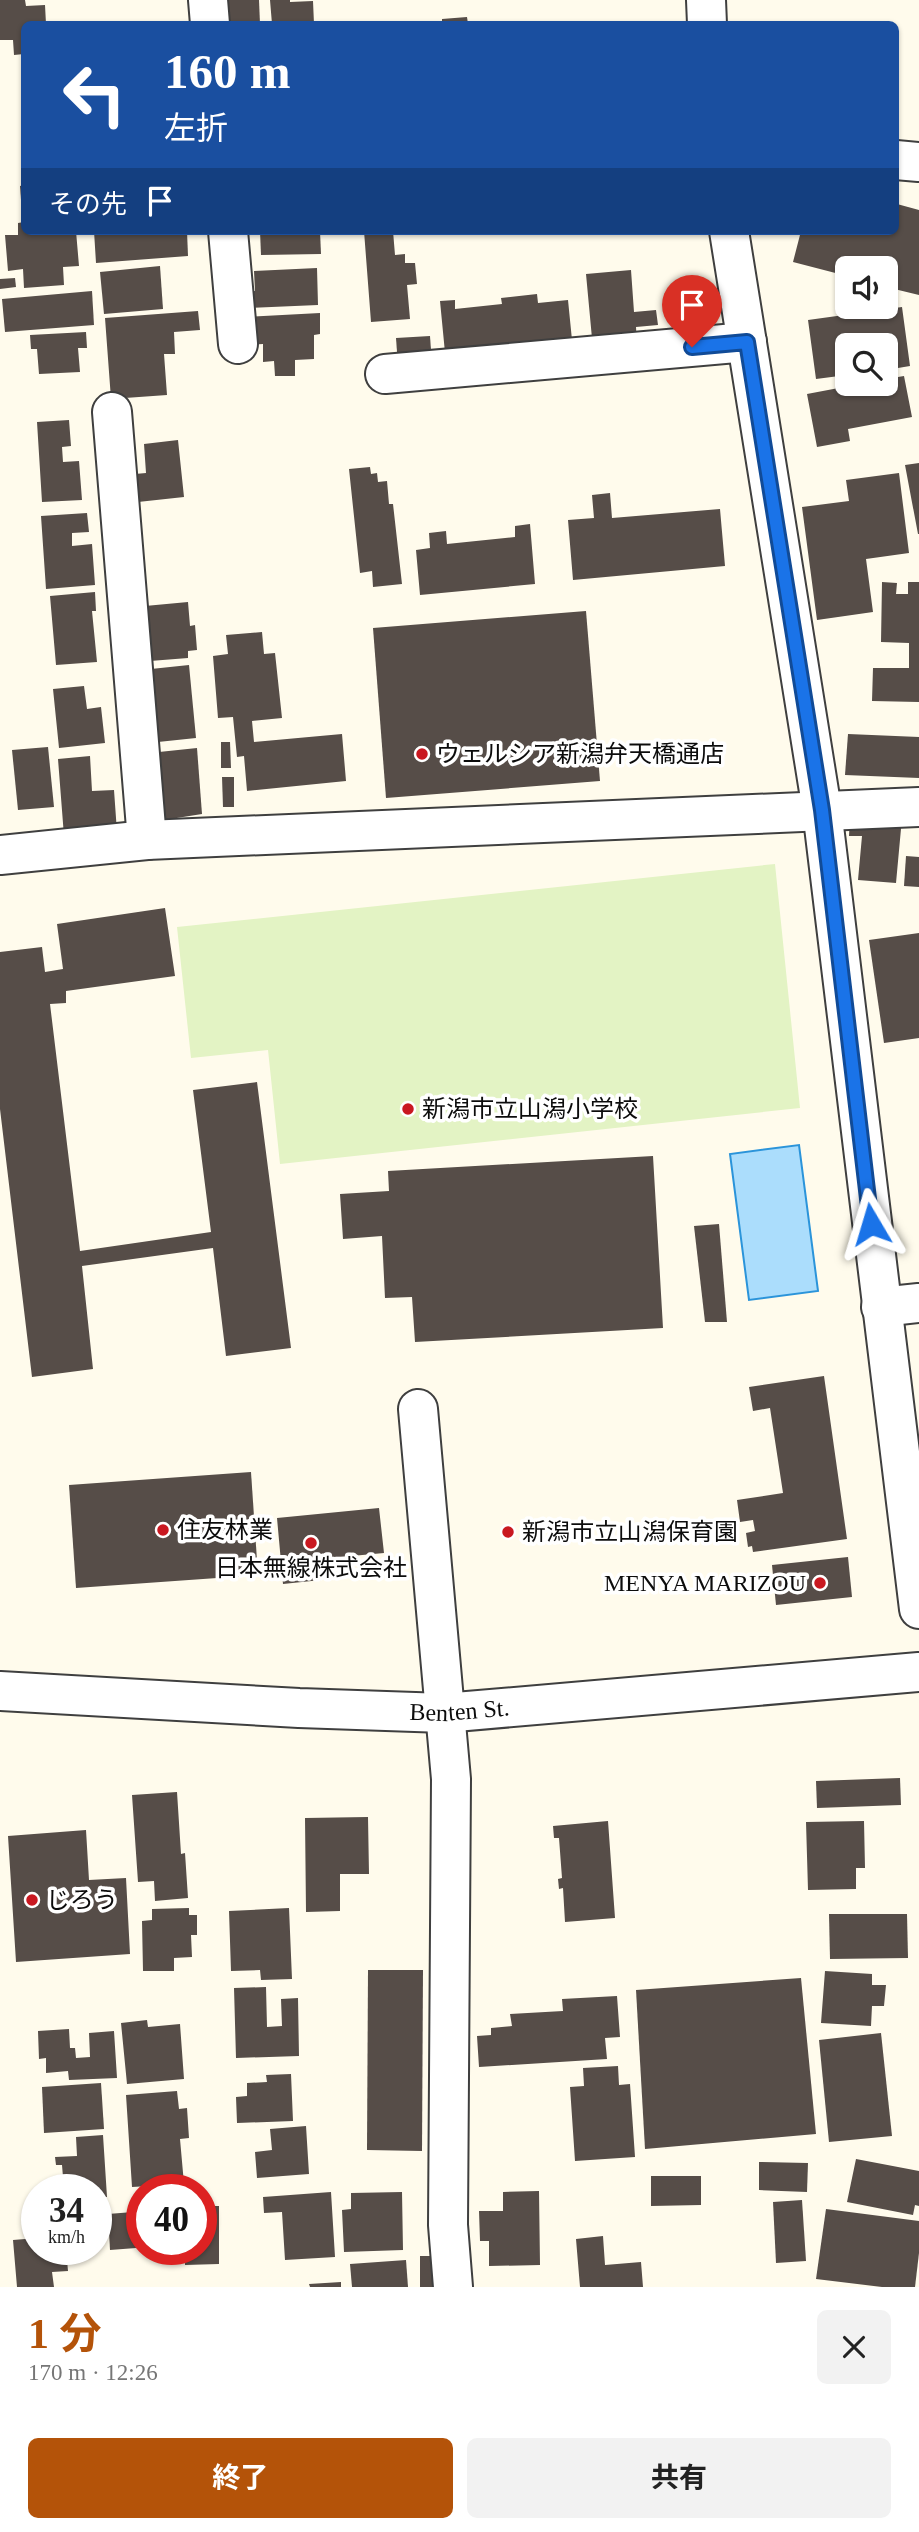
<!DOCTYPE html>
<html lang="ja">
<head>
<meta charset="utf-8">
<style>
	body { margin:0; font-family:"Times New Roman","Noto Sans JP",serif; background:#f2f2f2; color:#222; height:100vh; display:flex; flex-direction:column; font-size:26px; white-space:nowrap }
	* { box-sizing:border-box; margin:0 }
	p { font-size:23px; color:#767676 }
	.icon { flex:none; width:38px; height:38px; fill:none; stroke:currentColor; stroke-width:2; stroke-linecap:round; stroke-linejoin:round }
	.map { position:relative; height:2287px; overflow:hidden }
	.panel { display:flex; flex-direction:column; background:#fff; flex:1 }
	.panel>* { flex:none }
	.banner { position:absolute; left:21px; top:21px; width:878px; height:214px; border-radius:10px; box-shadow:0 2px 5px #0004; background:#1a4fa0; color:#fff; overflow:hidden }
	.controls { position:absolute; left:835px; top:256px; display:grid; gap:14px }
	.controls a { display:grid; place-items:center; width:63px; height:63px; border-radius:10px; background:#fff; box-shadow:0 2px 5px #0004; font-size:35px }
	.speed { position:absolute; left:21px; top:2174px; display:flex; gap:14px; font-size:35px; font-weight:700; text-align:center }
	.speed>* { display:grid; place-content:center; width:91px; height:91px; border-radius:50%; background:#fff; box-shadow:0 2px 5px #0004; line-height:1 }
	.speed small { font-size:18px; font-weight:400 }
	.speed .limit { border:10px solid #d22; background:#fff; color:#111 }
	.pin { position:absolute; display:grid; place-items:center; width:60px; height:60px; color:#fff; margin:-72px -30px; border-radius:50% 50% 50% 0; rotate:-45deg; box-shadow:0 0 7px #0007 }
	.pin .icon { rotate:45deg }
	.me { position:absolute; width:77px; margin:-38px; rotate:353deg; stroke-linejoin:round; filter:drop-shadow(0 0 5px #0008) }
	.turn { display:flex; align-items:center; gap:24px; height:147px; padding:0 28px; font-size:32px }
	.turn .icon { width:91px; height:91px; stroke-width:2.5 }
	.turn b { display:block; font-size:49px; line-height:60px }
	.then { display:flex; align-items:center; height:66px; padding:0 28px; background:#0003; gap:14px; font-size:26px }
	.round { display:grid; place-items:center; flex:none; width:74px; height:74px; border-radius:10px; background:#f2f2f2 }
	.overview { display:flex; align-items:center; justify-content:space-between; height:119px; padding:0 28px }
	h1 { font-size:42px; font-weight:700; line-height:52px; color:#b45309 }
	.primary-button { display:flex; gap:14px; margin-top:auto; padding:14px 28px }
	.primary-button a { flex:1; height:80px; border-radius:10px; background:#b45309; color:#fff; font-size:28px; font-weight:700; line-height:80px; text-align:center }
	.primary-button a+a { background:#f2f2f2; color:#222 }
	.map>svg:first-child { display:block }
	.pitch { fill:#e3f3c4 }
	.water { fill:#abddfc; stroke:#2b94da; stroke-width:2 }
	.building { fill:#564d48 }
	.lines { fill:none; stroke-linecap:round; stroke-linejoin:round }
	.minor-casing { stroke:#3f3f3f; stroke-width:42 }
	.minor { stroke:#fff; stroke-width:38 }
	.route-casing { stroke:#114b97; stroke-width:18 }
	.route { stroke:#1a73e8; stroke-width:12 }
	.poi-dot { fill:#c91820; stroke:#fff; stroke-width:2.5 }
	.labels { text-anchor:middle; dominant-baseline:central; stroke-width:7; stroke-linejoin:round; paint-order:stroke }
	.poi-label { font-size:24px; fill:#0c0c0c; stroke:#fff; text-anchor:start }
	.street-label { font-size:24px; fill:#0c0c0c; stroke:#fff }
</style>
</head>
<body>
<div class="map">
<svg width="919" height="2287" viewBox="0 0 919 2287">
	<rect width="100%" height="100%" fill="#fffbec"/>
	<path class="pitch" d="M775,864L800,1108L280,1164L268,1050L191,1058L177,927Z"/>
	<path class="water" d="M799,1145L818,1291L749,1300L730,1154Z"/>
	<g class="building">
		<path d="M0,0H25L26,6L45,5L46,24H24V54L14,55L13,40H0Z"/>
		<path d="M220,0H259L260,24H222Z"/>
		<path d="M270,0H290V2L313,1L314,24H272Z"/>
		<path d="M467,17L468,24H442V19Z"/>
		<path d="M24,185V213H22L20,186Z"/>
		<path d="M897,204L919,210V295L886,287V268H847V276L793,262L801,231H896Z"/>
		<path d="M24,222V231H76L79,266L63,267L64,285L24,288L23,269L8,271L5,235H18V223Z"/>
		<path d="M94,231H187L188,256L96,263Z"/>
		<path d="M260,231H320L321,254L261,255Z"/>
		<path d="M364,231H393L395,255L405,254V263H415L417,284L407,285L410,319L371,322Z"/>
		<path d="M160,266L163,309L104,314L100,272Z"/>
		<path d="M317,268L318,305L245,308L244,292L255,291L254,271Z"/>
		<path d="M631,270L634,312L656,310L658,325L636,327L637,345L593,349L586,274Z"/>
		<path d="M15,278L16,287L0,289V279Z"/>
		<path d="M92,291L94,325L5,332L2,299Z"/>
		<path d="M537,294L538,303L568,300L573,350L446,363L440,301L455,300V309L502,304L501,298Z"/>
		<path d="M902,307L910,366L886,370V345H847V375L816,379L808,320Z"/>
		<path d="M198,311L200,330L174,332L175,354H164L167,395L111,399L105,318Z"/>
		<path d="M320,313V334L314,335V359L295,360V376H275L274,361L263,362V344L243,345L242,317Z"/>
		<path d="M86,332L87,348H78L80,372L39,374L37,349H31L30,335Z"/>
		<path d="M430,336L432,364L398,366L396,338Z"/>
		<path d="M904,376L912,417L848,429L850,441L817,447L807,394L865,383H886V379Z"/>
		<path d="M69,420L71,446L62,447L63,462L79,461L82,500L42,502L37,422Z"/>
		<path d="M178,440L184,497L138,502L135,474L146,473L144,444Z"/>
		<path d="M919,463V534H918L905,465Z"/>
		<path d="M370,467L371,474L377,473L378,482L387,481L389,504H393L402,584L373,587L372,571L360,573L349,469Z"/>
		<path d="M899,473L909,553L866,559L873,612L817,620L802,507L849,501L846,480Z"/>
		<path d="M610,493L612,518L720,509L725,566L573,580L568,520L594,518L592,495Z"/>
		<path d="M87,513L89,532L72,533V546L92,544L95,585L46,589L41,516Z"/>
		<path d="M530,524L535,584L420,595L416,550L430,548L429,533L446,531L447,544L515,537V526Z"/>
		<path d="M882,582L897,583L896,594H908V582H919V702L872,701L873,668H909V643L881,642Z"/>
		<path d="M95,592L96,611H92L97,662L56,665L50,596Z"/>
		<path d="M188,602L190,626L195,625L197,650L188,651V658L150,661L145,606Z"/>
		<path d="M586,611L600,781L386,798L373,628Z"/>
		<path d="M262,632L264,654L275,653L282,718L252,721L254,742L342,734L346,781L247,791L244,756L237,757L233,717L218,718L213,656L228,654L226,635Z"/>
		<path d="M189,665L196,738L158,742L151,669Z"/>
		<path d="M84,686L87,709L101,707L105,743L59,748L53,689Z"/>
		<path d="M848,734L919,737V778L845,775Z"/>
		<path d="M221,742H230L231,768H221Z"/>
		<path d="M48,747L54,807L18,810L12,750Z"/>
		<path d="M197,748L202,814L164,820L159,752Z"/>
		<path d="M90,756L92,791L114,790L117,832L64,836L58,759Z"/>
		<path d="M222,777H234V807H223Z"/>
		<path d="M850,814L902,818L896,883L858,880L862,836H849Z"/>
		<path d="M906,856L919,857V887L904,886Z"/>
		<path d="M165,908L175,976L66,991V1003L50,1004L80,1251L211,1232L193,1090L257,1082L291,1348L226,1356L213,1248L82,1266L93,1369L32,1377L0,1109V952L42,947L45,972L63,969L57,924Z"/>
		<path d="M919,933V1038L884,1043L869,940Z"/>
		<path d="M653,1156L663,1328L415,1342L412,1297L385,1298L382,1236L343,1239L340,1194L389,1191L388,1171Z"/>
		<path d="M719,1224L727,1322H705L694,1226Z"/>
		<path d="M824,1376L847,1539L753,1552L752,1546L748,1547L746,1533L755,1531L753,1520L740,1522L737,1500L783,1493L770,1408L753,1411L749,1387Z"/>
		<path d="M251,1472L258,1575L76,1588L69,1485Z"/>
		<path d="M379,1508L384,1553L319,1559L321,1580L283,1584L277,1518Z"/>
		<path d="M848,1557L852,1597L776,1605L772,1565Z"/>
		<path d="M900,1778L901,1805L817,1808L816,1781Z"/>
		<path d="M177,1792L181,1854L185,1853L188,1898L155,1901L154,1881L138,1882L132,1795Z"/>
		<path d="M368,1817L369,1874H340V1911L306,1912L305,1818Z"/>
		<path d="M608,1821L615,1918L565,1922L563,1888L559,1889L558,1879L562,1878L559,1838H554L553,1826Z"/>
		<path d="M864,1821L865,1868H856V1889L808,1890L806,1822Z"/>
		<path d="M86,1830L89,1880L126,1878L130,1954L16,1962L8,1836Z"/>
		<path d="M189,1908V1915H197V1935H191L192,1957L174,1958V1971H143L142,1921L152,1920V1909Z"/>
		<path d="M289,1908L292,1979L261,1980L260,1970L231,1971L229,1911Z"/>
		<path d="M829,1914H907L908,1958L830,1959Z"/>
		<path d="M368,1970H423L422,2151L367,2150Z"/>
		<path d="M825,1971L872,1974V1985H886L884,2006H872L871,2026L821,2023Z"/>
		<path d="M801,1978L816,2134L645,2149L636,1990Z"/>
		<path d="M266,1987L267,2027L282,2026L281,1999L298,1998L299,2056L236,2058L234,1988Z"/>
		<path d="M617,1996L620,2037L605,2038L607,2059L479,2067L477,2036L491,2035V2028L512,2026L510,2014L563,2011L562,1999Z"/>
		<path d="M147,2020L148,2027L180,2024L184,2079L127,2084L121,2023Z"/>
		<path d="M69,2029L70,2048H75L76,2058L90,2057L89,2033L114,2031L117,2078L69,2080L68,2071L46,2073V2058L39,2059L38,2031Z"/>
		<path d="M881,2033L892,2136L829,2142L819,2040Z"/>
		<path d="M618,2066L619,2085L630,2084L635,2157L575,2161L570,2087L584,2086L583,2068Z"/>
		<path d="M291,2074L293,2121L237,2123L236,2097L247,2096V2083L267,2082L266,2075Z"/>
		<path d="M101,2083L104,2129L44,2133L42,2087Z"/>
		<path d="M177,2091L179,2109L187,2108L189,2138L180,2139L184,2184L132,2187L126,2095Z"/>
		<path d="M306,2126L309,2174L257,2178L255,2152L272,2150L270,2129Z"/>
		<path d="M103,2135L107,2197H96V2189H64L62,2165H56L55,2157L77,2156L76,2137Z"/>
		<path d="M856,2159L919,2171V2206L915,2205L913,2215L847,2202Z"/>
		<path d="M759,2162L808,2163L807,2192L759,2190Z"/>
		<path d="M651,2176H701V2205L651,2206Z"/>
		<path d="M539,2191L540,2265L489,2266V2241H480L479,2211H503V2192Z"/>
		<path d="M331,2192L335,2257L285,2260L282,2212L264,2213L263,2197Z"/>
		<path d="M402,2192L403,2250L344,2252L342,2210L351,2209V2193Z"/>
		<path d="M802,2200L806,2261L776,2263L773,2202Z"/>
		<path d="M201,2206H219V2264L185,2265V2249H201Z"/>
		<path d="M826,2209L919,2221V2253L915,2287H882L816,2279Z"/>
		<path d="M133,2212L136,2248L110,2250L108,2214Z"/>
		<path d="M96,2219H99L100,2250H96Z"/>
		<path d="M603,2236L605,2265L641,2262L643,2287H580L576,2239Z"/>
		<path d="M37,2238V2249H66L68,2271L52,2272L54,2287H17L13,2240Z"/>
		<path d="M150,2249H166L167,2256L151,2257Z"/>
		<rect x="420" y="2256" width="19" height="31"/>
		<path d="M406,2260L408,2287H352L350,2264Z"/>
		<path d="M341,2282V2287H310L309,2284Z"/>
	</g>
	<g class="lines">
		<defs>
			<g id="minor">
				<path d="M208,0L210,24"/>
				<path d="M706,0L707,24"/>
				<path d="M896,160L919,162"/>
				<path d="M228,231L238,344"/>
				<path d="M729,231L822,810L919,1609"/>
				<path d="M385,374L747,342"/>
				<path d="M112,412L147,840"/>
				<path d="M0,855L147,840L919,807"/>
				<path d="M881,1307L919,1303"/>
				<path d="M418,1409L451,1779L448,2225L453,2287"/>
				<path id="s1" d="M0,1691L299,1708L444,1713L919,1672"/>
			</g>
		</defs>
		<use href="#minor" class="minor-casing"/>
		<use href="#minor" class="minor"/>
	</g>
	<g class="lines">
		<defs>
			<path id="route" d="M692,347L747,342L822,810L871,1224"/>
		</defs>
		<use href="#route" class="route-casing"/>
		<use href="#route" class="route"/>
	</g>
	<g class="poi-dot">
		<circle cx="422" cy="754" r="7"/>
		<circle cx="408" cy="1109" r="7"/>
		<circle cx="163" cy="1530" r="7"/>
		<circle cx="508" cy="1532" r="7"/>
		<circle cx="311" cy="1543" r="7"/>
		<circle cx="820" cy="1583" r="7"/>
		<circle cx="32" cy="1900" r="7"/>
	</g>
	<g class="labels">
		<g class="poi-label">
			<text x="436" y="754">ウェルシア新潟弁天橋通店</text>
			<text x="422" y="1109">新潟市立山潟小学校</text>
			<text x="177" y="1530">住友林業</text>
			<text x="522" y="1532">新潟市立山潟保育園</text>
			<text x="311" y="1568" text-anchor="middle">日本無線株式会社</text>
			<text x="806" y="1583" text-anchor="end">MENYA MARIZOU</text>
			<text x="46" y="1900">じろう</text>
		</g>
		<g class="street-label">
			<text stroke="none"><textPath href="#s1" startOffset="460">Benten St.</textPath></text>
		</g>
	</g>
</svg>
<div class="controls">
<a><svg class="icon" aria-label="sound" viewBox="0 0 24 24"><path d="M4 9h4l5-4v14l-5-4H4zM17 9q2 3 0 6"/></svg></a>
<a><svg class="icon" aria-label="search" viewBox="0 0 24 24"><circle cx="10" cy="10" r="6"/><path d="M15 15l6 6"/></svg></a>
</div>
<div class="speed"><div>34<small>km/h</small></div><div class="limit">40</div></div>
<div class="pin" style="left:692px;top:347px;background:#d93025"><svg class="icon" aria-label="arrive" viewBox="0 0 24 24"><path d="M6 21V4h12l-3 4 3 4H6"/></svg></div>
<svg class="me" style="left:871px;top:1224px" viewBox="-20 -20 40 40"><path d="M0-17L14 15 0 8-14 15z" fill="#1a73e8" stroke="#fff" stroke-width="4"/></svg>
<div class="banner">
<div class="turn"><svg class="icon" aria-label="left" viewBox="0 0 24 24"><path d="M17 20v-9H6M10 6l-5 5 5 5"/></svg><div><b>160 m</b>左折</div></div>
<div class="then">その先<svg class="icon" aria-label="arrive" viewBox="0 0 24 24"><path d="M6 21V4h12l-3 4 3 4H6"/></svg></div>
</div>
</div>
<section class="panel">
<div class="overview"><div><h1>1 分</h1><p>170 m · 12:26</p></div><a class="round"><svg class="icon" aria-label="close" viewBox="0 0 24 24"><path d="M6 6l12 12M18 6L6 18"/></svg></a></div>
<div class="primary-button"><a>終了</a><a>共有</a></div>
</section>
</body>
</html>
